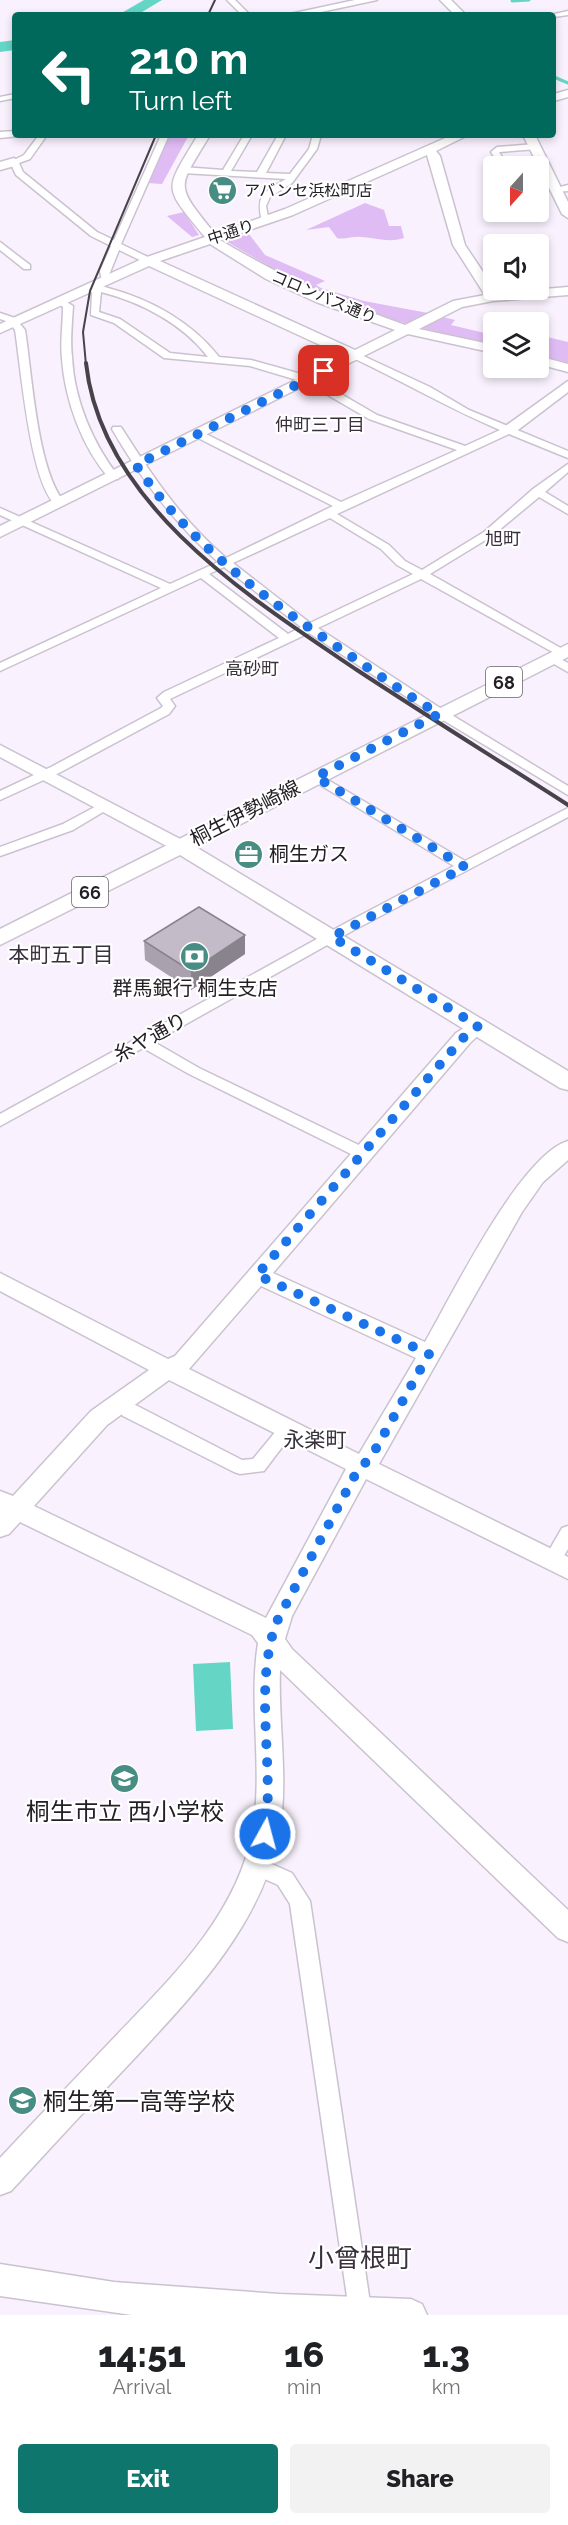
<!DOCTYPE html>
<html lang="en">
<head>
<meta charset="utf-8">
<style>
	body { margin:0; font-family:Raleway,"Noto Sans JP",sans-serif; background:#f2f2f2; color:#202124; height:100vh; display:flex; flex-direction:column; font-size:22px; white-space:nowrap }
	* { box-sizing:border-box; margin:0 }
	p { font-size:20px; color:#757577 }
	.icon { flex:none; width:33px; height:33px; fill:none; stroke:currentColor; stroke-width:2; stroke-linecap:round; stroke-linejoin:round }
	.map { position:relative; height:2315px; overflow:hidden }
	.sheet { display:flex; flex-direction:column; background:#fff; flex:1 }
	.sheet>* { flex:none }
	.guide { position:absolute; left:12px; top:12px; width:544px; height:126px; border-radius:6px; box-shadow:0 3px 9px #0003; background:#00695c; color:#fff; overflow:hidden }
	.needle { width:39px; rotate:201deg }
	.buttons { position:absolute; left:483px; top:156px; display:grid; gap:12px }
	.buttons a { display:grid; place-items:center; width:66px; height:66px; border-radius:6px; background:#fff; box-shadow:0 3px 9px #0003; font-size:30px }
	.pin { position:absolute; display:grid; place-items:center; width:51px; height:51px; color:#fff; margin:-26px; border-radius:12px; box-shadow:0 3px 9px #0006 }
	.me { position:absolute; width:66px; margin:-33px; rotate:7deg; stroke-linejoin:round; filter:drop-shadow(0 0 4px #0008) }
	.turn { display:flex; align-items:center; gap:21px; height:126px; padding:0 18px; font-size:27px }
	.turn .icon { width:78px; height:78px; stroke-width:2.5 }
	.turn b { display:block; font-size:42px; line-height:51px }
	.eta { display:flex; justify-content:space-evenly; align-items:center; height:102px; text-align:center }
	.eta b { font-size:36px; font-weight:800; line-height:42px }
	.cta { display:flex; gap:12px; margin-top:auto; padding:12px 18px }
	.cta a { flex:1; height:69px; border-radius:6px; background:#0f766e; color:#fff; font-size:24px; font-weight:800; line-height:69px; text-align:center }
	.cta a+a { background:#f2f2f2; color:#202124 }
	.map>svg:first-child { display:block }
	.green { fill:#e0bcf5 }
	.water { fill:#65d6c6 }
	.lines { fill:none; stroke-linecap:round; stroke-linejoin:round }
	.stream { stroke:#65d6c6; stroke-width:3 }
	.river { fill:#65d6c6; fill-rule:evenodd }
	.street-casing { stroke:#cbc2d0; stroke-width:3 }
	.secondary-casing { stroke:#cbc2d0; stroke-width:3 }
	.primary-casing { stroke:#cbc2d0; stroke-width:3 }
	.street { fill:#fff; fill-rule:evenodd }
	.secondary { fill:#fff; fill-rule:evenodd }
	.primary { fill:#fff; fill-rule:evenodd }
	.rail-far1 { stroke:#48434a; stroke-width:2 }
	.rail { stroke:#48434a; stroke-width:4 }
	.wall { fill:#a9a1ad }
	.shaded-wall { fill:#89838d }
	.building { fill:#c4bbc9; stroke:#89838d; stroke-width:1.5 }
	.route { stroke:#1a73e8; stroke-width:10; stroke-dasharray:0 18 }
	.labels { text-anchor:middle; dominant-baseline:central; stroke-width:4.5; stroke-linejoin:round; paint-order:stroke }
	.far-poi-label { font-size:16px; fill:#242026; stroke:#fff; text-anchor:start }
	.far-street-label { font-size:16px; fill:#242026; stroke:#fff }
	.far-neighbourhood-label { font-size:18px; fill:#39323d; stroke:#fff }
	.shield { fill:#fff; stroke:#666367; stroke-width:1.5 }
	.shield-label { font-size:18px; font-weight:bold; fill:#242026 }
	.street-label { font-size:20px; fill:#242026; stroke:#fff }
	.poi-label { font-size:20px; fill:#242026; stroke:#fff; text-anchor:start }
	.neighbourhood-label { font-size:21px; fill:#39323d; stroke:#fff }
	.near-poi-label { font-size:24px; fill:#242026; stroke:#fff }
	.near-neighbourhood-label { font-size:26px; fill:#39323d; stroke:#fff }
</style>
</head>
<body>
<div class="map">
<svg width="568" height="2315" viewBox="0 0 568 2315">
	<rect width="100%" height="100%" fill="#f9f1fd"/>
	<g class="green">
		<path d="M169,135H189L162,184L147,183Z"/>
		<path d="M365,203L384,210L389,226H401L404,238C388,243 377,238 361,237C353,236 345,240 337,238L329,227L306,230Z"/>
		<path d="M184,212L199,235L192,237L167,216Z"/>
		<path d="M249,234L265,255L325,281L316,285L321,288L364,301L428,313L423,316L437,321L443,317L455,320L451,325L493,335V344C391,325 317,296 226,241Z"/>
		<path d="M539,335L568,342V363L539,355Z"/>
	</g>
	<path class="water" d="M230,1662L233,1729L196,1731L193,1664Z"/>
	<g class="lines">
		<g class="stream">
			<path d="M512,1L529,0"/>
			<path d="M554,77L568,83"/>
		</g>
		<g class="river">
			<path d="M144,0H162L137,15H118Z"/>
			<path d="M15,40V50L0,52V42Z"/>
		</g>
		<defs>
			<g id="street">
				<path d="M227,0H235L250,15H242Z"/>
				<path d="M568,11V15L554,17L550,15Z"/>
				<path d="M15,94V98L0,101V97Z"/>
				<path d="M39,135H47L30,159L19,163L23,172L97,232L114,240L161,135H169L121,244L152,259V263H146L119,250L109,275L113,279L108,282L101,277L100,271L111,246L91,236L16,175L10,162L24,155Z"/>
				<path d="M244,135H252L231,171L257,172L278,135H286L266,173L290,174L309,149L313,135H321L317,149L292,183L270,197L266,206L269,223L262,221C255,194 265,192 286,179L183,173L179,170L183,167L223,170Z"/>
				<path d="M535,144L539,147L538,149L499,152L508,166H500L491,152L497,147Z"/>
				<path d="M521,163L545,162L549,165L538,168L517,166Z"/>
				<path d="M568,185V191L556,192L552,189Z"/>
				<path d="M0,242L30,265V269H24L0,250Z"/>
				<path d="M90,284C96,283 101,286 108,288C150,299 192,322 219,357L251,360L312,377L377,415L465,446L500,430C450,409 402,381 353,358V354H359L430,387L469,410L568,451V458L509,434L337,514L389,545L405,561L422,570L484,532L533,489L568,464V472L545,492L568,506V514L539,497L492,536L430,574L566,651V655H558L421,579L318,628L437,706L568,786V795L428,711L309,633L172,698L170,699L175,706L169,714L59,773L0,800V791L51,767L161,708L163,706L157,698L164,692L279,638L201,578L0,671V663L161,588L0,515V508L170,584L218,562C174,523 141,479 112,429L113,427H121C153,477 180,518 226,558L333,506L194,436V432H202L341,502L457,450L369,419L307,383L250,366L164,358L114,323L91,315L92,293ZM101,292C141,302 183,324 208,357L170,353L120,319L99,312ZM330,518L381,549L397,565L413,574L310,623L233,563ZM224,567L301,627L288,634L209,574Z"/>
				<path d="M60,298L73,306C72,323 70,340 72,357C74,400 93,444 119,477L118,479H110C82,448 65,400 62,359C60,342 63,324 63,307L55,301Z"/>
				<path d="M0,313L15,318L25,330C32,374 37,471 65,503L64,505H56C30,484 21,367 15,330L9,322L0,319Z"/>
				<path d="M551,654L568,663V672L547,660L545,658Z"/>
				<path d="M316,773L465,861L568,808V817L354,930L154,1042L199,1068L369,1150L371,1154L369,1158H359L189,1074L143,1048L0,1126V1114L344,924L454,866L312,780L310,777Z"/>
				<path d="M104,802L108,803V809L73,830L0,856V847L63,824Z"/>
				<path d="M118,1396L242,1460L253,1459L281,1425L287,1423L293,1425L295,1430L264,1471L240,1474L234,1472L123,1416L110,1402L112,1397Z"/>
				<path d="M568,1526V1549L558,1566L552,1568L546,1566L543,1561L562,1528Z"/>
				<path d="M256,1857L292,1873L310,1901L369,2296L375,2315H354L347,2297L290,1904L278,1885L249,1872L246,1866L249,1860Z"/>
			</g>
			<g id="secondary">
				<path d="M355,0H377L307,15H285Z"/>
				<path d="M440,0H451L466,15H455Z"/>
				<path d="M568,90V97L554,101V94Z"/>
				<path d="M15,131V135L19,136L0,138V132Z"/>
				<path d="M198,135H210C177,190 174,183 215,234L285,209L452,135H468L436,151L440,156L465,245L497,293L568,287V295L493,301L462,307L419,329L494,345V353L408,334L0,537V526L344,356L149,266L0,333V324L144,258L205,237C163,185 163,193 198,135ZM427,155L453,245L485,295L453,301L405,325C337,300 283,278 220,240L293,215ZM210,244L266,279L316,302L395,330L355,350L160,261Z"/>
				<path d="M523,135H535L568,202V218L562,214Z"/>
				<path d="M14,158L20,162L18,165L0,170V162Z"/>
				<path d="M538,356L568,364V372L538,364Z"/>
				<path d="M568,381V392L514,433H504L502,430L504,427Z"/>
				<path d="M0,745L186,842L189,846L180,852L174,850L0,757Z"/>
				<path d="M478,1019L485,1021L488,1026L470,1043L273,1273L425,1342C451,1297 520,1155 568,1141V1160L543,1182L522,1212L379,1464L568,1557V1579L366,1479L292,1616L285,1639L292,1649L568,1910V1942L558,1938L280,1670C278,1725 289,1781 279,1834C261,1926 193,1995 132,2061C91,2104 51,2147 11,2191L0,2195V2158C36,2119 73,2081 110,2042C167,1982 235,1919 252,1834C264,1771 248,1707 258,1643L252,1635L20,1522L9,1534L0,1537V1491L13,1496L91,1411L149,1370L0,1291V1273L168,1359L175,1356L456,1033ZM261,1286L416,1358L359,1454L189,1369ZM169,1380L346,1469L266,1618L34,1506L107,1425Z"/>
				<path d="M0,2264L114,2282L279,2294L411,2299L422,2304L427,2315H132L0,2296Z"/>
			</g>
			<path id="primary" d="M568,644V657L196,847L568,1071V1090L560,1088L180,855L0,945V929Z"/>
		</defs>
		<use href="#street" class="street-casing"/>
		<use href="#secondary" class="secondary-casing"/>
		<use href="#primary" class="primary-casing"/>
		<use href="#street" class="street"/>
		<use href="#secondary" class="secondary"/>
		<use href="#primary" class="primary"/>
		<g class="rail-far1">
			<path d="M208,15L215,0"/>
			<path d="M86,365L83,332L90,291L156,135"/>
		</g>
		<path class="rail" d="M86,363C101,504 250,598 357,670C427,716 498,760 568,805"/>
	</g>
	<path class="wall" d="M144,941L245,954L191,990L145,960Z"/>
	<path class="shaded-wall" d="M245,935V954L191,990V971Z"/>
	<path class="building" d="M199,907L245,935L191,971L144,941Z"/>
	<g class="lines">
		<path class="route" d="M265,1834C275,1764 253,1691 276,1623L354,1477L374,1452L429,1354L257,1275L463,1038L478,1026L332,937L465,867L316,777L439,714C404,693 370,669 336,646C260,595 188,542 136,465L324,371"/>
	</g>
	<defs>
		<symbol id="supermarket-disc" viewBox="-11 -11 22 22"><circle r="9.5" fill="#488d83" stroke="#fff"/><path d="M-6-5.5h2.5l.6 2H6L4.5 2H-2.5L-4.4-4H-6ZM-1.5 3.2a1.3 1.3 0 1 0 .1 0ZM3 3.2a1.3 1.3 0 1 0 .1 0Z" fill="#fff"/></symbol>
		<symbol id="office-disc" viewBox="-11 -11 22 22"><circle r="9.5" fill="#488d83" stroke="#fff"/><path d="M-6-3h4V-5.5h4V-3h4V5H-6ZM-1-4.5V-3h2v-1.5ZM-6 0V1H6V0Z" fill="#fff"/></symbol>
		<symbol id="bank-disc" viewBox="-11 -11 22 22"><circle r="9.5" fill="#488d83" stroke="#fff"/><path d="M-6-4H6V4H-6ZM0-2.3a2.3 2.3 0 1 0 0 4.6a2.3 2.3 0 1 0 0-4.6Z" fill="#fff"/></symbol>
		<symbol id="school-disc" viewBox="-11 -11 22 22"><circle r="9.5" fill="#488d83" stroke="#fff"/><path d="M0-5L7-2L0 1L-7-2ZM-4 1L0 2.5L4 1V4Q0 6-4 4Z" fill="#fff"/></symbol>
	</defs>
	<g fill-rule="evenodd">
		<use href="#supermarket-disc" x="206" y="174" width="33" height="33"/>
		<use href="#office-disc" x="232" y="838" width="33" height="33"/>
		<use href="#bank-disc" x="178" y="940" width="33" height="33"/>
		<use href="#school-disc" x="108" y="1762" width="33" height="33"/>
		<use href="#school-disc" x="6" y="2084" width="33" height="33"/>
	</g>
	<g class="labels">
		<g class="far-poi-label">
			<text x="244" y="190">アバンセ浜松町店</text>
		</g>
		<g class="far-street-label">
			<text transform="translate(231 232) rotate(-18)">中通り</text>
			<text transform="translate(324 297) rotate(23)">コロンバス通り</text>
		</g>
		<g class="far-neighbourhood-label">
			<text x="320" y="424">仲町三丁目</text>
			<text x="503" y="538">旭町</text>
			<text x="252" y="668">高砂町</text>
		</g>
		<g class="shield">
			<rect x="486" y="667" width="36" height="30" rx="4.5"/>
			<rect x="72" y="877" width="36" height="30" rx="4.5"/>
		</g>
		<g class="shield-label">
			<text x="504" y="682">68</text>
			<text x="90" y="892">66</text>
		</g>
		<g class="street-label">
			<text transform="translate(245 813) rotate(-27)">桐生伊勢崎線</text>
			<text transform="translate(150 1037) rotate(-29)">糸ヤ通り</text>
		</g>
		<g class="poi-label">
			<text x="269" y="854">桐生ガス</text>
			<text x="195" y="988" text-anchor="middle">群馬銀行 桐生支店</text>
		</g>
		<g class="neighbourhood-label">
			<text x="61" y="954">本町五丁目</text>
			<text x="315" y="1439">永楽町</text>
		</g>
		<g class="near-poi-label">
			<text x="125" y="1811">桐生市立 西小学校</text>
			<text x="43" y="2101" text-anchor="start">桐生第一高等学校</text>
		</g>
		<g class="near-neighbourhood-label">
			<text x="360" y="2258">小曾根町</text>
		</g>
	</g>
</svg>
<div class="buttons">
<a><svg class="needle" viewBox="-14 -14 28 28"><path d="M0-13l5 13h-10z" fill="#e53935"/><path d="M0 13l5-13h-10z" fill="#757577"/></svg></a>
<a><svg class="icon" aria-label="sound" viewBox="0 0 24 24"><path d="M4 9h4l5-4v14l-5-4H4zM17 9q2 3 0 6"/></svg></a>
<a><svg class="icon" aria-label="layers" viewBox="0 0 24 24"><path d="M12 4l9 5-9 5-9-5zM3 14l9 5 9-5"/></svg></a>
</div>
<div class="pin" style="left:324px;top:371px;background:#d93025"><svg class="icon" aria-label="arrive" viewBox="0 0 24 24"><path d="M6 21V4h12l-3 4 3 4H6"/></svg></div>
<svg class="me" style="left:265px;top:1834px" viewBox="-20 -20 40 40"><circle r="17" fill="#1a73e8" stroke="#fff" stroke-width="3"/><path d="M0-11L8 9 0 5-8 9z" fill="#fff"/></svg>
<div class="guide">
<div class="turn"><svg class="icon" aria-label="left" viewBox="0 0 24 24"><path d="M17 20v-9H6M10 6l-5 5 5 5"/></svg><div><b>210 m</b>Turn left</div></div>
</div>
</div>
<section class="sheet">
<div class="eta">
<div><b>14:51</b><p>Arrival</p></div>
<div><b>16</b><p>min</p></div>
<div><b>1.3</b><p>km</p></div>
</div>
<div class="cta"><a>Exit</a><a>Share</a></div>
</section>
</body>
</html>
